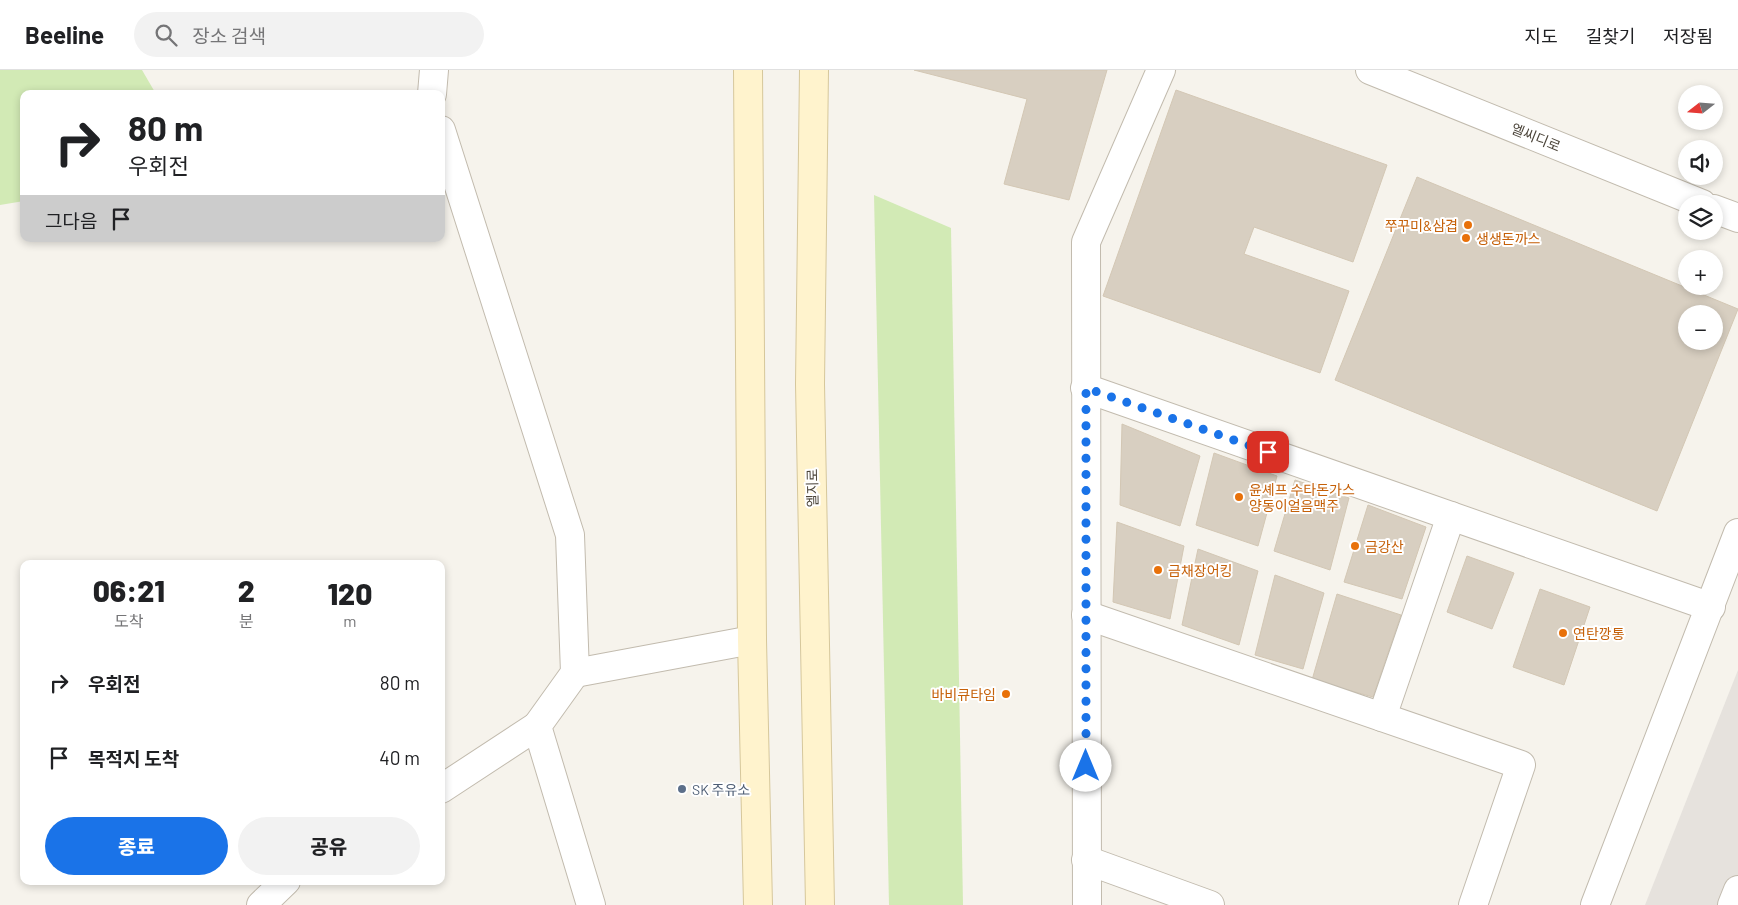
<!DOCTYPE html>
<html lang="ko">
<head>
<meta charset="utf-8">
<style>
	body { margin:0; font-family:Barlow,"Noto Sans KR",sans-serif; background:#f2f2f2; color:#202124; height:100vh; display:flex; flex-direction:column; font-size:19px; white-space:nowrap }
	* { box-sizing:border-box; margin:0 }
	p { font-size:16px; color:#757577 }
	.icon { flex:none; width:28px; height:28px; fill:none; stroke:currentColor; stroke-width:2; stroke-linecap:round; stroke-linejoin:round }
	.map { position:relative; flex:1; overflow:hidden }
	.side { position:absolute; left:20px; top:490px; width:425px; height:325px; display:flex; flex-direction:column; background:#fff; border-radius:10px; box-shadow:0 2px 8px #0003 }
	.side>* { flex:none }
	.hud { position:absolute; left:20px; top:20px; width:425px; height:152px; border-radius:10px; box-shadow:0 2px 8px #0003; background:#fff; color:#202124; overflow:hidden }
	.needle { width:32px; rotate:253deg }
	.fabs { position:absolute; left:1678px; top:15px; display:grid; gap:10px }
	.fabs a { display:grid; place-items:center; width:45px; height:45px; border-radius:50%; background:#fff; box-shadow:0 2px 8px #0003; font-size:25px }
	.pin { position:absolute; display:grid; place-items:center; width:42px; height:42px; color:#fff; margin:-21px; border-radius:10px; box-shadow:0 2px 8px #0006 }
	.me { position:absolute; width:55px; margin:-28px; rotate:0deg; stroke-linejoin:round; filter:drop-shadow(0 0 4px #0008) }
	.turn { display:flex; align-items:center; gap:18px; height:105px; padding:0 25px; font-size:22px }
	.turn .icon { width:65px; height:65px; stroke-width:2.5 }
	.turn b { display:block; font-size:35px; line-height:42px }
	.then { display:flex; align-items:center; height:48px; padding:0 25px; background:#0003; gap:10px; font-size:19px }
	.eta { display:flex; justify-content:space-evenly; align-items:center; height:85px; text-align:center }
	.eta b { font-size:30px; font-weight:800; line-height:35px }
	.cta { display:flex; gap:10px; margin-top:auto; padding:10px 25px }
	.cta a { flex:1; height:58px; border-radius:30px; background:#1a73e8; color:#fff; font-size:20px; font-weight:800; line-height:58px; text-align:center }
	.cta a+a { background:#f2f2f2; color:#202124 }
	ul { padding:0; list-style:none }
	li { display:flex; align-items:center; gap:15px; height:75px; padding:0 25px }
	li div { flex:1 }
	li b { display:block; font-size:19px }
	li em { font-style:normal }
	header { display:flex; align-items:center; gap:30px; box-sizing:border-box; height:70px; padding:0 25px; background:#fff; border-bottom:1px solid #e0e0e0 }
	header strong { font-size:24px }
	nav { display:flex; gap:28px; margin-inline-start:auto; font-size:18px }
	.search { width:350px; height:45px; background:#f2f2f2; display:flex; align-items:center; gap:12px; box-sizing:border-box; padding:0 18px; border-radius:28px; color:#757577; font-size:19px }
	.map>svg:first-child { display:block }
	.industrial { fill:#e6e2dd }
	.green { fill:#d2eab5 }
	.building { fill:#d8cfc1; stroke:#d3c7b4; fill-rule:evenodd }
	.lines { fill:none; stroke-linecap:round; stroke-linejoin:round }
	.minor-casing { stroke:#c2bbae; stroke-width:30 }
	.secondary-casing { stroke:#d6c79b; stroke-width:30 }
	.minor { stroke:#fff; stroke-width:28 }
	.secondary { stroke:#fff3cd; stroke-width:28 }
	.route { stroke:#1a73e8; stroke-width:9; stroke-dasharray:0 16.2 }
	.food-dot { fill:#e8710a; stroke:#fff; stroke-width:2 }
	.service-dot { fill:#5c6f8a; stroke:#fff; stroke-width:2 }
	.labels { text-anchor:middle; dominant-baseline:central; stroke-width:4; stroke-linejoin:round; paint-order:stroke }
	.street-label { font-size:14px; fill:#4b4439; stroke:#fff }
	.food-label { font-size:14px; fill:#c56008; stroke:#fff; text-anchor:start }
	.service-label { font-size:14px; fill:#4e5e75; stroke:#fff; text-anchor:start }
</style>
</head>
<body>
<header>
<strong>Beeline</strong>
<div class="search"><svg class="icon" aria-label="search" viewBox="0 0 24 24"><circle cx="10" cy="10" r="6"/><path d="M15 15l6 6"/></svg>장소 검색</div>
<nav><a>지도</a><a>길찾기</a><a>저장됨</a></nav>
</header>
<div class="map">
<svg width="1738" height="835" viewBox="0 0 1738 835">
	<rect width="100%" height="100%" fill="#f6f3ec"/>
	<path class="industrial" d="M1738,600V835H1645Z"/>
	<g class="green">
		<path d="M0,0H142L156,24H24V131L0,135Z"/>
		<path d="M874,125L951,158L963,835H889Z"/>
	</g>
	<g class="building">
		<path d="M914,0H1107L1069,130L1004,114L1027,29Z"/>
		<path d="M1176,20L1387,95L1353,192L1254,157L1244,184L1349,221L1320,303L1103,226Z"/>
		<path d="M1417,107L1738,239L1657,441L1335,310ZM1686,244H1714V271H1686Z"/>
		<path d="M1122,354L1200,386L1180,456L1120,435Z"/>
		<path d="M1214,383L1277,406L1258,476L1196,455Z"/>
		<path d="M1295,410L1349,428L1330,500L1274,481Z"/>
		<path d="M1368,435L1426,457L1402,529L1344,512Z"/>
		<path d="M1117,452L1184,476L1170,549L1113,532Z"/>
		<path d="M1198,479L1258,501L1239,575L1182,555Z"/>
		<path d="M1467,486L1514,503L1492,559L1447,542Z"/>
		<path d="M1275,505L1324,523L1303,599L1255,585Z"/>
		<path d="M1540,519L1590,537L1564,615L1513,597Z"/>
		<path d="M1337,524L1401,545L1373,627L1312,610Z"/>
	</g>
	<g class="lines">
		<defs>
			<g id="minor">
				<path d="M1370,0L1702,134"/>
				<path d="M432,24L434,0"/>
				<path d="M441,60L570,465L575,603L537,656L591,835"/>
				<path d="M1714,139L1738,148"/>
				<path d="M1085,318L1711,537"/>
				<path d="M1086,545L1521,695L1473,835"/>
				<path d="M575,603L752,570"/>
				<path d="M1382,647L1451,446"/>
				<path d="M441,719L537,656"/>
				<path d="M1086,790L1210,835"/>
				<path d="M261,835L286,811"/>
				<path d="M1087,835L1086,172L1161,0"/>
				<path d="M1595,835L1738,463"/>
				<path d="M1732,835L1738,820"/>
			</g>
			<g id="secondary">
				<path d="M748,0L752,570L758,835"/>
				<path d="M814,0L810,314L820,835"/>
			</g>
		</defs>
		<use href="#minor" class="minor-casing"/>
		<use href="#secondary" class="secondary-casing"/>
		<use href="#minor" class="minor"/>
		<use href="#secondary" class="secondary"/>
	</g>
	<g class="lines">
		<path class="route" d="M1086,696V318L1268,382"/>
	</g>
	<g class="food-dot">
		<circle cx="1468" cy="155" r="5"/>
		<circle cx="1466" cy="168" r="5"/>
		<circle cx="1239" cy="427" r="5"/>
		<circle cx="1355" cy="476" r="5"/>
		<circle cx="1158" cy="500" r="5"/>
		<circle cx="1563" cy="563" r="5"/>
		<circle cx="1006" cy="624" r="5"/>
	</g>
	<circle class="service-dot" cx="682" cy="719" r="5"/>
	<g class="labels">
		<g class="street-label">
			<text transform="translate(1536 67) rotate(22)">엘씨디로</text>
			<text transform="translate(812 418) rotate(-91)">엘지로</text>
		</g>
		<g class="food-label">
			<text x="1458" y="155" text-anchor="end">쭈꾸미&amp;삼겹</text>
			<text x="1476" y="168">생생돈까스</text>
			<text x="1249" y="419">윤셰프 수타돈가스<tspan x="1249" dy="16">양동이얼음맥주</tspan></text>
			<text x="1365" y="476">금강산</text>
			<text x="1168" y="500">금채장어킹</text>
			<text x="1573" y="563">연탄깡통</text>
			<text x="996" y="624" text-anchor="end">바비큐타임</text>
		</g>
		<g class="service-label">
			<text x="692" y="719">SK 주유소</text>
		</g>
	</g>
</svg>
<div class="fabs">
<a><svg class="needle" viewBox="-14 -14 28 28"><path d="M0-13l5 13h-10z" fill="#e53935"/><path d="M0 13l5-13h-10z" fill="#757577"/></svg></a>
<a><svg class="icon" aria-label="sound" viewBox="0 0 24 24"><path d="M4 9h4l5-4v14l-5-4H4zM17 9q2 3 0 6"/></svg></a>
<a><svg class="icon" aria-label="layers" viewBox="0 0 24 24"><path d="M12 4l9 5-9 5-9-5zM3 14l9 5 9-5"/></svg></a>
<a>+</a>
<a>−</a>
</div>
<div class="pin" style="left:1268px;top:382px;background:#d93025"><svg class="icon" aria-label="arrive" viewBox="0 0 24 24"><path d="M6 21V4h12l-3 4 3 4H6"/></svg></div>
<svg class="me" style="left:1086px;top:696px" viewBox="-20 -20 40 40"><circle r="19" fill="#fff"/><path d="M0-13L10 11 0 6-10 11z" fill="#1a73e8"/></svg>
<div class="hud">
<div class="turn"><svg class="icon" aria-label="right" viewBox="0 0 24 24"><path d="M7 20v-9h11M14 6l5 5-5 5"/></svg><div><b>80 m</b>우회전</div></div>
<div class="then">그다음<svg class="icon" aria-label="arrive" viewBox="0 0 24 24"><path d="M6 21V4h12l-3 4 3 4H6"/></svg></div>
</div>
<section class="side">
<div class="eta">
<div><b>06:21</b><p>도착</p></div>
<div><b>2</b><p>분</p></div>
<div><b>120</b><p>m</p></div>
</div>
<ul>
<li><svg class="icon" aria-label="right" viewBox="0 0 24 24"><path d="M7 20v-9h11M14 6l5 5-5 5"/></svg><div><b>우회전</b></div><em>80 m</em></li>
<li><svg class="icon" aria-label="arrive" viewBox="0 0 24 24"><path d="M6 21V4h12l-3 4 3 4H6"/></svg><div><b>목적지 도착</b></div><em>40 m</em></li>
</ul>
<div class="cta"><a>종료</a><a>공유</a></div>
</section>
</div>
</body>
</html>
